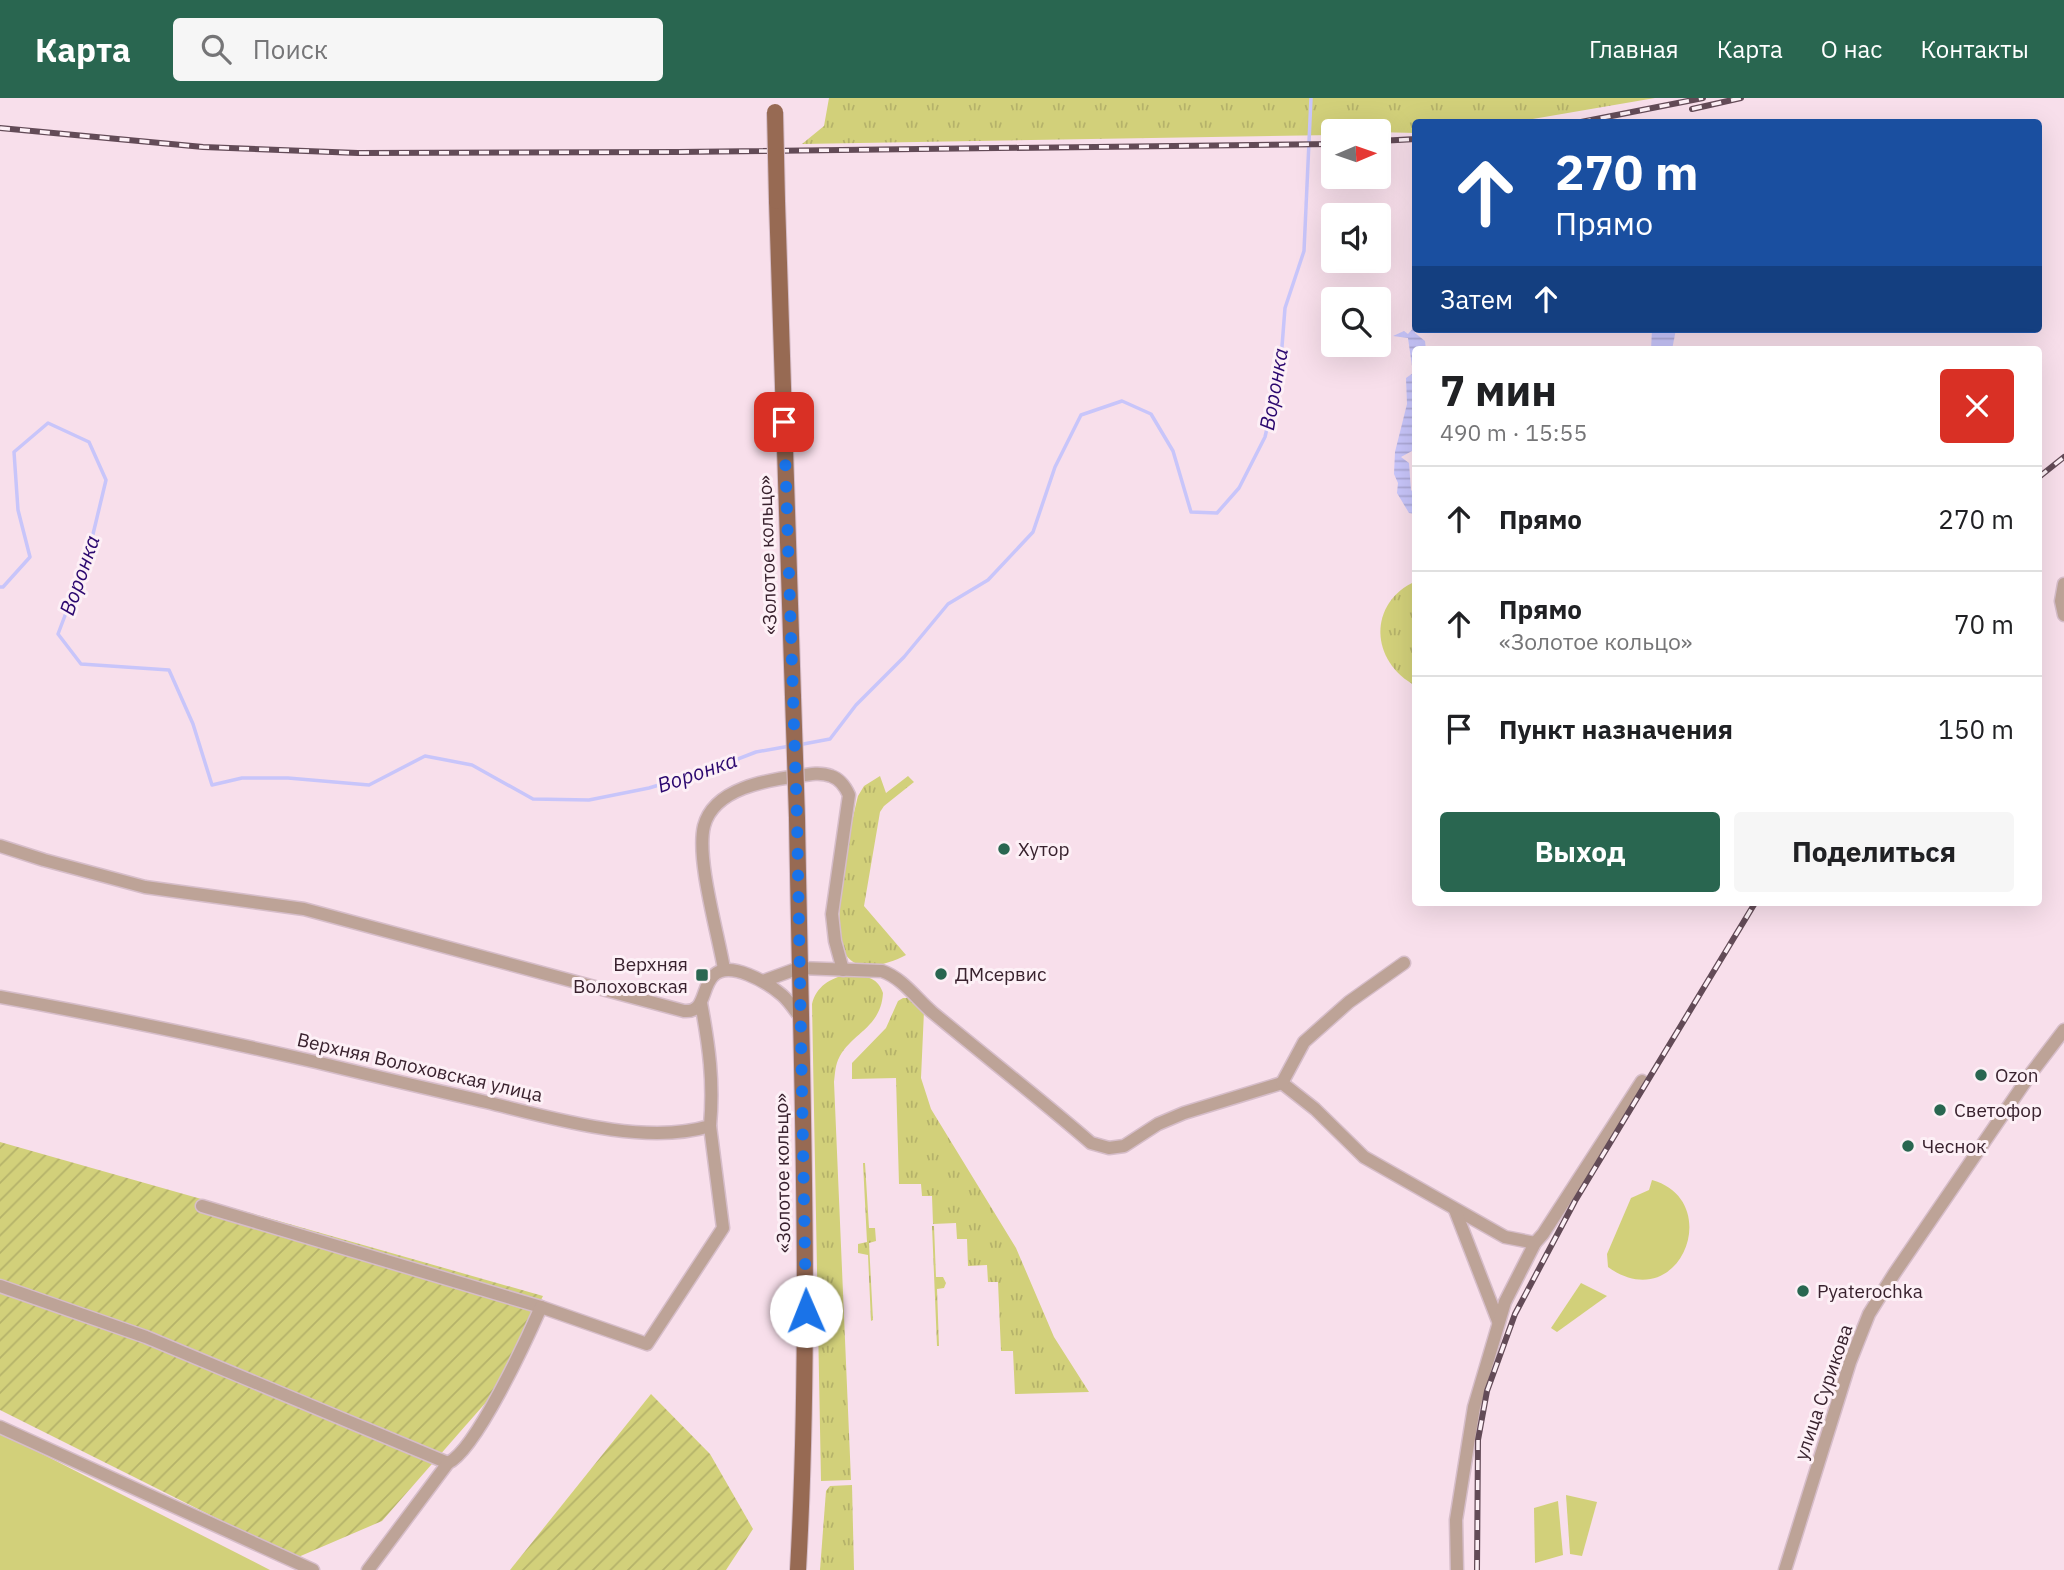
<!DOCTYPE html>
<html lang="ru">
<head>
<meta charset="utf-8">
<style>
	body { margin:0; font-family:"IBM Plex Sans",sans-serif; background:#f6f6f6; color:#202124; height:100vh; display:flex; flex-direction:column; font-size:26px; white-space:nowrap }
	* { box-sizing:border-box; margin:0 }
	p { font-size:23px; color:#757577 }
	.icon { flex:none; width:38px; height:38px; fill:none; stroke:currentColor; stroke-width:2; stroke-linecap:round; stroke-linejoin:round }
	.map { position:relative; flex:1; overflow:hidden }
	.sheet { position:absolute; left:1412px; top:248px; width:630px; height:560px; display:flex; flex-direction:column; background:#fff; border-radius:7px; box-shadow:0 7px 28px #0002 }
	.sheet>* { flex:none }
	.top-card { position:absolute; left:1412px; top:21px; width:630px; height:214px; border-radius:7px; box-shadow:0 7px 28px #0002; background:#1a4fa0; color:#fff; overflow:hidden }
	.needle { width:46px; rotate:88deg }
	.controls { position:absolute; left:1321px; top:21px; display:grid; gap:14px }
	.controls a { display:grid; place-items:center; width:70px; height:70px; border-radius:7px; background:#fff; box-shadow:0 7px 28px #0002; font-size:35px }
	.pin { position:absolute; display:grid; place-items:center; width:60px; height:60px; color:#fff; margin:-30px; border-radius:14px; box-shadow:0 4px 10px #0006 }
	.me { position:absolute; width:77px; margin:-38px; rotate:359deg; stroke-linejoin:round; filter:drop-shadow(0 0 5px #0008) }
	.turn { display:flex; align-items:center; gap:24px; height:147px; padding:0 28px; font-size:32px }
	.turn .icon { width:91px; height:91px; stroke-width:2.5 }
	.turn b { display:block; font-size:49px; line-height:60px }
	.then { display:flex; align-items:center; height:66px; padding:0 28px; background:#0003; gap:14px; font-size:26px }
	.round { display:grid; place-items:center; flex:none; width:74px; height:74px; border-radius:7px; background:#f6f6f6 }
	.headline { display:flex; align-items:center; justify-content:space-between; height:119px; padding:0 28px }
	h1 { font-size:42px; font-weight:700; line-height:52px }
	.cta { display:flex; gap:14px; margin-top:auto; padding:14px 28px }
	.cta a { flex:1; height:80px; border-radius:7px; background:#296650; color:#fff; font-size:28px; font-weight:700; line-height:80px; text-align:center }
	.cta a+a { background:#f6f6f6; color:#202124 }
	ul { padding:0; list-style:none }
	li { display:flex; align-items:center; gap:21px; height:105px; padding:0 28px; border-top:2px solid #e0e0e0 }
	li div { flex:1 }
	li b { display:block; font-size:26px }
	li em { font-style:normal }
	header { display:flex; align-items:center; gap:42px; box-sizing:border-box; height:98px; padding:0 35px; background:#296650; color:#fff }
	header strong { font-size:33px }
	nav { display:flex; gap:38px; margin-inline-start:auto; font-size:24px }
	.search { width:490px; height:63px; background:#f6f6f6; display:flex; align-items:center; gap:18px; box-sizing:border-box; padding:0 24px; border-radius:7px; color:#757577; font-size:26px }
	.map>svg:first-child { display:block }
	.grass { fill:url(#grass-tufts) }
	.park { fill:#d2d07a }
	.garden { fill:url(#garden-furrows) }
	.water { fill:url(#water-rules) }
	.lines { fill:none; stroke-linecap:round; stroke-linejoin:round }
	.stream { stroke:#c8c5fa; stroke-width:3.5 }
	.minor-casing { stroke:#d6bdc9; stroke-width:15 }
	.major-casing { stroke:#d6bdc9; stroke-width:18 }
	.minor { stroke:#bda397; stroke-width:12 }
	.major { stroke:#976a53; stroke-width:16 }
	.rail-casing { stroke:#634b57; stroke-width:6 }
	.rail { stroke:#fdf0f6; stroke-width:3.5; stroke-dasharray:10; stroke-linecap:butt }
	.major-bridge-casing { stroke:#d6bdc9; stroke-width:18; stroke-linecap:butt }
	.major-bridge { stroke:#976a53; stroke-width:16 }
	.route { stroke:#1a73e8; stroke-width:12; stroke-dasharray:0 21.6 }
	.poi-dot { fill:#296650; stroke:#fdf0f6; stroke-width:2.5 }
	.labels { text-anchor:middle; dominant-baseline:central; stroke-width:6; stroke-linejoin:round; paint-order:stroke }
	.street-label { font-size:19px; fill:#39222e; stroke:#fdf0f6 }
	.poi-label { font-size:19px; fill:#39222e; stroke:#fdf0f6; text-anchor:start }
	.water-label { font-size:21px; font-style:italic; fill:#2b076f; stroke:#fdf0f6 }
</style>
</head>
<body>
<header>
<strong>Карта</strong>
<div class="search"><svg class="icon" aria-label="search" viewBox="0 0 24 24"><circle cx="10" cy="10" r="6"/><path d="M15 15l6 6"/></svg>Поиск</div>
<nav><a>Главная</a><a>Карта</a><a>О нас</a><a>Контакты</a></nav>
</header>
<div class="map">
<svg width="2064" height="1472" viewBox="0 0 2064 1472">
	<defs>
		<pattern id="grass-tufts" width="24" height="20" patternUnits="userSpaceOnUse" patternTransform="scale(1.75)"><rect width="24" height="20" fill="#d2d07a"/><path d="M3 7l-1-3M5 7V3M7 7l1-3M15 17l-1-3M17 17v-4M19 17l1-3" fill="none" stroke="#b5b26a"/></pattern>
		<pattern id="garden-furrows" width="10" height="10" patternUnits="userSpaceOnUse" patternTransform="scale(1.75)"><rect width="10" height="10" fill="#d2d07a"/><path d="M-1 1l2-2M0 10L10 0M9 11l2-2" fill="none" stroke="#b5b26a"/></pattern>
		<pattern id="water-rules" width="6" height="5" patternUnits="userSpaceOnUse" patternTransform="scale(1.75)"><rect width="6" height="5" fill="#c8c5fa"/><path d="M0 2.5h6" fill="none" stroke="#ada9d7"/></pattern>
	</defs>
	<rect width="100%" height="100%" fill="#f8dfeb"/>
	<g class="grass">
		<path d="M829,0H1655L1516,24H1416V35L1334,33L1333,37L802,46L824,28Z"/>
		<path d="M1416,483V588C1370,564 1367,505 1416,483Z"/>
		<path d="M880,678L886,695L908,678L914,684L884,708L880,714L864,808L906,857C889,866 859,876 846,857C829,833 850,729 858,698L864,688Z"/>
		<path d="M846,877C863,878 877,877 883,895C881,931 850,935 838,962C835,969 835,977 834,984L851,1382L821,1383L812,906C816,889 830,880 846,877Z"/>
		<path d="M903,900H908L924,913L921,980L931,1011L1016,1150L1054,1239L1089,1294L1015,1296L1013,1253H1001L998,1184H988L987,1167L968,1168L967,1141H957L956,1125L933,1126L932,1098H922L921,1086H899L896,980L852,981V965L886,930L898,903Z"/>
		<path d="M863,1065H865L869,1130H875L876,1143L869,1145L873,1222L871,1223L868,1157L858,1155V1146L867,1144Z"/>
		<path d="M932,1128H934L936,1179H943L946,1185L944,1190L937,1191L939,1248H937Z"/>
		<path d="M852,1387L854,1472H820L826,1393L830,1388Z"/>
	</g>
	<g class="park">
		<path d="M1652,1082C1726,1103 1679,1220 1608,1169L1607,1156L1631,1100L1649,1092Z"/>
		<path d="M1581,1185L1607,1198L1557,1234L1551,1230Z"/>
		<path d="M0,1337H5L270,1472H0Z"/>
		<path d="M1566,1397L1597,1404L1582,1458L1570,1456Z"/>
		<path d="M1558,1403L1563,1457L1535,1465L1534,1410Z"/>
	</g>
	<g class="garden">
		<path d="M0,1044L543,1198L495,1294L382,1423L296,1460L0,1312Z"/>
		<path d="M651,1296L710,1356L753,1431L726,1472H510Z"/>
	</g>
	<g class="water">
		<path d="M1414,229L1415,235L1425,243L1426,252H1416V340L1412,353L1401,359L1409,365L1411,392L1416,397V416L1409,415L1397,395L1398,385L1394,376L1395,354L1407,306L1406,280L1413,275L1408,240L1393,238L1404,233L1408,236Z"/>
		<path d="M1652,231H1676L1672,252H1651Z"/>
	</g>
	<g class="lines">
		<g class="stream">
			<path d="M0,489H3L30,459L18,412L14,354L48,325L89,344L106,382L88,457L58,536L81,566L169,572L193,626L212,687L242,680H288L369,687L425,658L472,667L533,701L589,702L649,690L712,671L756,654L790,648"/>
			<path d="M798,647L830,641L856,607L904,559L948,506L988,482L1033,434L1055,369L1081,317L1122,303L1151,316L1173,353L1191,414L1217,415L1239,390L1265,339L1280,274L1285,210L1304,153L1311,0"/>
		</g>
		<defs>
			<g id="minor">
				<path d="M2064,486L2061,503L2064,517"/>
				<path d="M0,748L44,762L145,789L304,811L684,913C706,915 701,890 713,878C729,861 768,885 782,897C789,903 794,911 800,919"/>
				<path d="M724,871C718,835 696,761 704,728C714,690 767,682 799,678C810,676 821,674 831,678C840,681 845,688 849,697L832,816L835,843L843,872"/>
				<path d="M763,883L799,870L882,873C902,880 916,900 932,914C985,958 1039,1000 1091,1045L1109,1050L1124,1048L1158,1026L1184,1015L1282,985"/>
				<path d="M0,899C106,918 211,940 316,964C373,978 430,991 486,1004C552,1020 644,1048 710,1028C714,984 709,948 701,905"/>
				<path d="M1282,985L1315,1011L1364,1059L1505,1139L1535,1145"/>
				<path d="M1282,985L1304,944L1349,904L1404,865"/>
				<path d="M202,1108L541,1209L647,1246L723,1130L710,1028"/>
				<path d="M1455,1112L1498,1223"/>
				<path d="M0,1188L146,1239L448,1365"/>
				<path d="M0,1329L313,1472"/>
				<path d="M368,1472L448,1365C476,1352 527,1241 541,1209"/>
				<path d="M1457,1472L1456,1422L1474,1309L1505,1204L1535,1145L1543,1136L1642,983"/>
				<path d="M1785,1472L1850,1264L1869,1216L1894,1176L2032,974L2064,932"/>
			</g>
			<g id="major">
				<path d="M777,103L793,599"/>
				<path d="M797,720C801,970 812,1221 798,1472"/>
			</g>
		</defs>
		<use href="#minor" class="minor-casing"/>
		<use href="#major" class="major-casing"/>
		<use href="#minor" class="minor"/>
		<use href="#major" class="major"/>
		<defs>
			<g id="rail">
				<path d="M1692,11L1741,0"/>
				<path d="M1581,24L1703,0"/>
				<path d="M0,30L203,49L358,55L678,54L1334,46"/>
				<path d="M1379,43L1416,41"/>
				<path d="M2039,379L2064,359"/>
				<path d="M1477,1472L1478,1342L1487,1293L1515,1216L1575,1103L1755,805"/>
			</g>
		</defs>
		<use href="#rail" class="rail-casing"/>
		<use href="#rail" class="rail"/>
		<defs>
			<g id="major-bridge">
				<path d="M775,14L777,103"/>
				<path d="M793,599L797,720"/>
			</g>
		</defs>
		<use href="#major-bridge" class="major-bridge-casing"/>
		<use href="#major-bridge" class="major-bridge"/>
	</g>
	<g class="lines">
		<path class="route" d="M784,324L797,720L806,1213"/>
	</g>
	<g class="poi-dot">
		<circle cx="1004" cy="751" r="7"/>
		<circle cx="941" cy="876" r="7"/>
		<rect x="695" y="870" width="14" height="14" rx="3.5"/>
		<circle cx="1981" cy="977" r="7"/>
		<circle cx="1940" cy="1012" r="7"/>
		<circle cx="1908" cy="1048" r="7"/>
		<circle cx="1803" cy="1193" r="7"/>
	</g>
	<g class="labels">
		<g class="street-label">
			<text transform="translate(767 457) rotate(-92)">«Золотое кольцо»</text>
			<text transform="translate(420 969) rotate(13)">Верхняя Волоховская улица</text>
			<text transform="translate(782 1075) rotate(-91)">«Золотое кольцо»</text>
			<text transform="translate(1823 1294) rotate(-71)">улица Сурикова</text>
		</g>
		<g class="poi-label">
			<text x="1018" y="751">Хутор</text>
			<text x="688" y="866" text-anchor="end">Верхняя<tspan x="688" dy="22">Волоховская</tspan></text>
			<text x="955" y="876">ДМсервис</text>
			<text x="1995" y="977">Ozon</text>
			<text x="1954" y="1012">Светофор</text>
			<text x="1922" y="1048">Чеснок</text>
			<text x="1817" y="1193">Pyaterochka</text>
		</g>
		<g class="water-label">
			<text transform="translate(1273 291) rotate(-80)">Воронка</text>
			<text transform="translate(79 477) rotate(-71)">Воронка</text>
			<text transform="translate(697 674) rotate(-19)">Воронка</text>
		</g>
	</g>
</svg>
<div class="controls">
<a><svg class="needle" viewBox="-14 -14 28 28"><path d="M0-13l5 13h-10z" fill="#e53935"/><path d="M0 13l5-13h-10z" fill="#757577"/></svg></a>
<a><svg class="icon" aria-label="sound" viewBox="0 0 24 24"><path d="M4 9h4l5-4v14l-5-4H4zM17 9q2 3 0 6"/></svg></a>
<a><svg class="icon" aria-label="search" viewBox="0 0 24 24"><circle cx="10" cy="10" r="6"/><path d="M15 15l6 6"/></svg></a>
</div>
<div class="pin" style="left:784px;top:324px;background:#d93025"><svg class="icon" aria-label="arrive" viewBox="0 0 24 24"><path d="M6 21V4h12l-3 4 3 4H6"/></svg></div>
<svg class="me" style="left:806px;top:1213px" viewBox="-20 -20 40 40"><circle r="19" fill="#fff"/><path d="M0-13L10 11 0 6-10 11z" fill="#1a73e8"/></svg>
<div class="top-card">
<div class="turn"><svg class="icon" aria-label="ahead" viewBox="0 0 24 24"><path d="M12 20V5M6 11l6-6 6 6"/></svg><div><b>270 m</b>Прямо</div></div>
<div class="then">Затем<svg class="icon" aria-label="ahead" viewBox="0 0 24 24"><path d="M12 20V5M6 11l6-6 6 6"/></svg></div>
</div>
<section class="sheet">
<div class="headline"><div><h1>7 мин</h1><p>490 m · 15:55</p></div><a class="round" style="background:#d93025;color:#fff"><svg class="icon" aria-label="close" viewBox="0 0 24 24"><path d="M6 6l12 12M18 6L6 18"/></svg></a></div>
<ul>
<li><svg class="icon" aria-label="ahead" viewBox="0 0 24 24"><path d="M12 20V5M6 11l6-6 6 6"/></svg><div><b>Прямо</b></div><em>270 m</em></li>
<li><svg class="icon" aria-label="ahead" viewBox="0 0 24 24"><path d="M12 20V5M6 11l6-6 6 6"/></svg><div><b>Прямо</b><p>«Золотое кольцо»</p></div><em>70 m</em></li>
<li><svg class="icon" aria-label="arrive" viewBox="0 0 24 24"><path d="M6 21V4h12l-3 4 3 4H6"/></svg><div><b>Пункт назначения</b></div><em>150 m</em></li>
</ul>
<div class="cta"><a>Выход</a><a>Поделиться</a></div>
</section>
</div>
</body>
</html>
